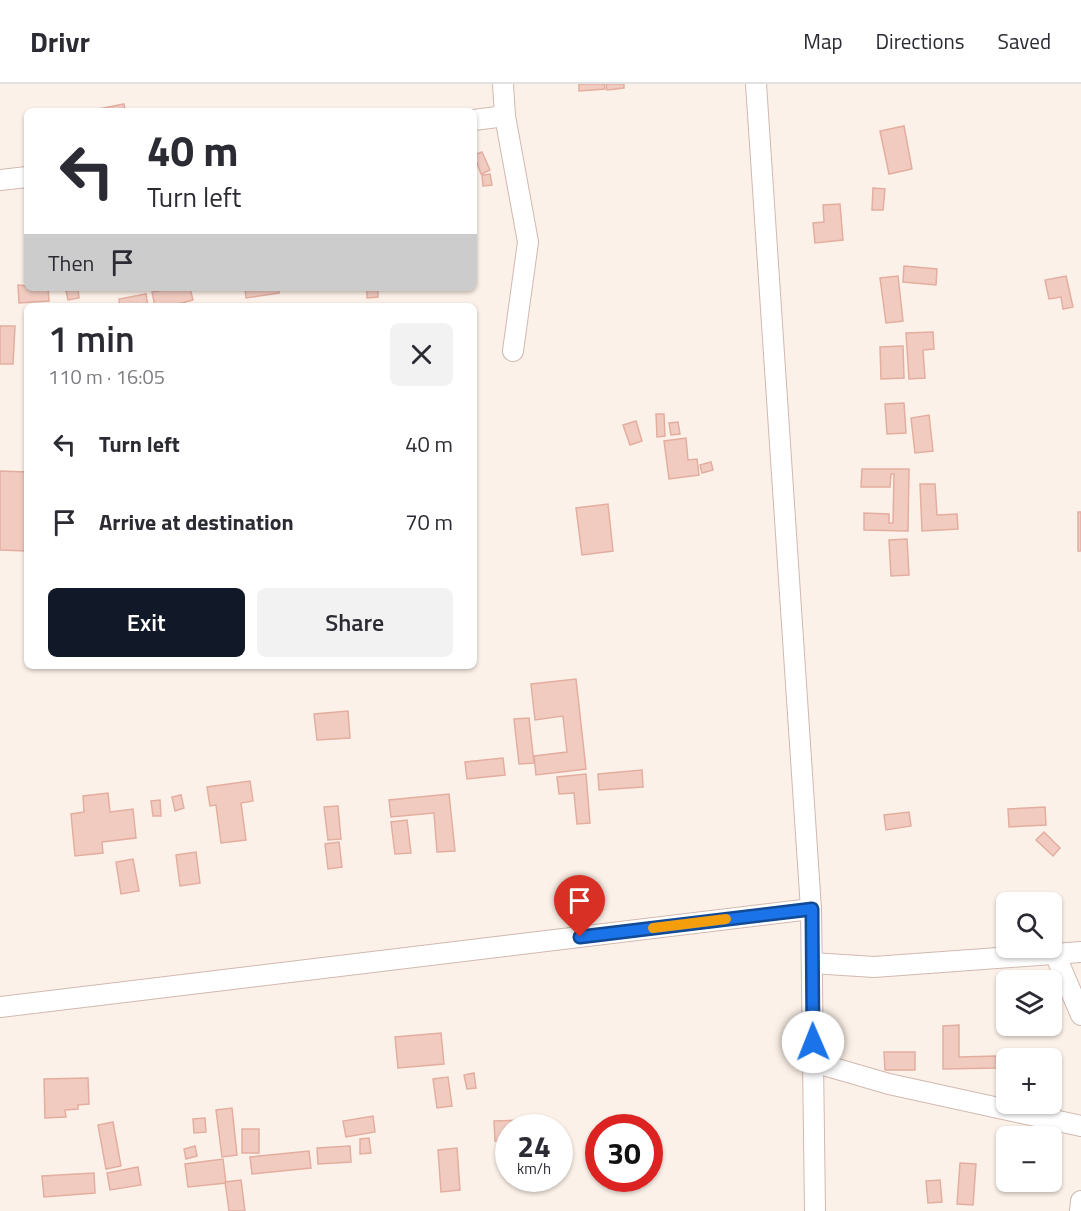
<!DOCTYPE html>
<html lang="en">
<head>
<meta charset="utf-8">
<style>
	body { margin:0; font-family:"Titillium Web",sans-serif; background:#f2f2f3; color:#2b2b33; height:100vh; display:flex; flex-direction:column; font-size:22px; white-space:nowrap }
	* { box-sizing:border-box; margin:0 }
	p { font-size:20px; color:#7c7c81 }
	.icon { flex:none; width:33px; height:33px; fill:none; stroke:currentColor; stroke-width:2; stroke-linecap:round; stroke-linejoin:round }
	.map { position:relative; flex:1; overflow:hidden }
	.drawer { position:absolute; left:24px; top:219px; width:453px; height:366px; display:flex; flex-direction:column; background:#fff; border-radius:9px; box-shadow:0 2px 4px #0004 }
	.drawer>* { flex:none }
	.banner { position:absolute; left:24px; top:24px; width:453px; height:183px; border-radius:9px; box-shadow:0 2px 4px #0004; background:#fff; color:#2b2b33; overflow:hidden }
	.buttons { position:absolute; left:996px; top:808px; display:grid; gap:12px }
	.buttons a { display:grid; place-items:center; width:66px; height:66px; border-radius:9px; background:#fff; box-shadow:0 2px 4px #0004; font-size:30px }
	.speed { position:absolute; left:495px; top:1030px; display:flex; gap:12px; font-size:30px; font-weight:700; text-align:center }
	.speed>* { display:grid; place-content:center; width:78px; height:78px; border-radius:50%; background:#fff; box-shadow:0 2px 4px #0004; line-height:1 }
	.speed small { font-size:15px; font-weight:400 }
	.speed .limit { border:9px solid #d22; background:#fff; color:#111 }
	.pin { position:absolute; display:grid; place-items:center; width:51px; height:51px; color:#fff; margin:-62px -26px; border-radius:50% 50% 50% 0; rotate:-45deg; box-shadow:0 0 6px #0007 }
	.pin .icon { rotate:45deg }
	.me { position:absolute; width:66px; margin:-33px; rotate:359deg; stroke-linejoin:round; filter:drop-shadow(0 0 4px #0008) }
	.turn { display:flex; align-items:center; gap:21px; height:126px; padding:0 24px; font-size:27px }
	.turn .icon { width:78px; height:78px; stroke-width:2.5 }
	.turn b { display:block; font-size:42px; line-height:51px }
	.then { display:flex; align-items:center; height:57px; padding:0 24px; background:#0003; gap:12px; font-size:22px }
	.round { display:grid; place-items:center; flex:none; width:63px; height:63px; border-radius:9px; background:#f2f2f3 }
	.headline { display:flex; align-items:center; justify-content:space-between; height:102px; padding:0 24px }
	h1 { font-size:36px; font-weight:600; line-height:45px }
	.cta { display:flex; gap:12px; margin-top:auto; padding:12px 24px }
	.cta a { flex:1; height:69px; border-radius:9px; background:#111827; color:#fff; font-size:24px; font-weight:600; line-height:69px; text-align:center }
	.cta a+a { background:#f2f2f3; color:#2b2b33 }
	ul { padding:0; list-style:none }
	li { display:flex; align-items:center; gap:18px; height:78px; padding:0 24px }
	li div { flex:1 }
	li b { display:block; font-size:22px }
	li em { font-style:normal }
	header { display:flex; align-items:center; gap:36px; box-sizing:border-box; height:84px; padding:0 30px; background:#fff; border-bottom:2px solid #e1e1e2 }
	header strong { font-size:28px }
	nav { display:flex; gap:33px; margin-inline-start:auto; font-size:21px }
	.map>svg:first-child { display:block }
	.building { fill:#f1cbc0; stroke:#e3aea0; stroke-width:1.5 }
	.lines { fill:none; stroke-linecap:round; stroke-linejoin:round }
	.street-casing { stroke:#d0b9b0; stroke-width:22 }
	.street { stroke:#fff; stroke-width:20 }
	.route-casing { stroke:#114b97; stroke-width:15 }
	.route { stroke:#1a73e8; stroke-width:10 }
	.slow { stroke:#f59e0b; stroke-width:10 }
</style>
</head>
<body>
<header>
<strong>Drivr</strong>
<nav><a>Map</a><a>Directions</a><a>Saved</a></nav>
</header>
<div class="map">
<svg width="1081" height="1127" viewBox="0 0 1081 1127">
	<rect width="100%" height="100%" fill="#fcf1e8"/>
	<g class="building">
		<path d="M579,0H604L605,5L579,7Z"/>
		<path d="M606,0H624V4L607,6Z"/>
		<path d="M124,20L125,27H89Z"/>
		<path d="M904,42L912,85L889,90L880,47Z"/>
		<path d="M482,68L490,86L481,90L474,71Z"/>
		<path d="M490,90L492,101L483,102L482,91Z"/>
		<path d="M873,104L885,105L883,126H872Z"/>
		<path d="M840,120L843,156L815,159L813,139L824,138L823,121Z"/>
		<path d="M904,182L937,185L936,201L903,198Z"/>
		<path d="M898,192L903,237L886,239L880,194Z"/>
		<path d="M1066,192L1073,223L1063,225L1061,213L1049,215L1045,196Z"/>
		<path d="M18,201L48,204L49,217L19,219Z"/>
		<path d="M176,204H190L193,216L171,222H155L152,208Z"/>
		<path d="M245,204H279V209L246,214Z"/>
		<path d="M367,204H378V213L367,214Z"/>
		<path d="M78,205L79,214L68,216L66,207Z"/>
		<path d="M146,210L148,222H120L119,215Z"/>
		<path d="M0,242H15L13,280H0Z"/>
		<path d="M933,248L934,265L923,266L925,294L909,295L906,249Z"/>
		<path d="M903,262L904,294L881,295L880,263Z"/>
		<path d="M904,319L906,349L887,350L885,320Z"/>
		<path d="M656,330H664L665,352L657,353Z"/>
		<path d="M929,331L933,367L915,369L911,334Z"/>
		<path d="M636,337L642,357L630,361L623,341Z"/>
		<path d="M678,338L680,350L671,351L669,339Z"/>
		<path d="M686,354L688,376L697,375L699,391L669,395L664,357Z"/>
		<path d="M711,378L713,386L702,389L700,381Z"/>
		<path d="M862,385H909L908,447L864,446V429L889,430V439H893L894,390H891L890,403H861Z"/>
		<path d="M0,387L27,388V467L0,466Z"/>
		<path d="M920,400H935L937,431L957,430L958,445L922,447Z"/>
		<path d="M608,420L613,467L582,471L576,424Z"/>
		<rect x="1078" y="428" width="3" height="39"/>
		<path d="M907,455L909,491L891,492L889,456Z"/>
		<path d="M576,595L586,685L536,691L534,672L567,668L563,632L535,636L531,600Z"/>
		<path d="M348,627L350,654L317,656L314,630Z"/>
		<path d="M529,634L534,679L519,680L514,635Z"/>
		<path d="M503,674L505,691L467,695L465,678Z"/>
		<path d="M642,686L643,703L599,706L598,690Z"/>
		<path d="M586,690L590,739L577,740L574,709L559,710L557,693Z"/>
		<path d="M250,697L253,717L241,719L246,756L221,759L216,721L210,722L207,703Z"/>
		<path d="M108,709L110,728L133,725L136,754L102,758L103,769L75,772L71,730L84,728L83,712Z"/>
		<path d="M449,710L455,767L437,768L434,729L391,733L389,716Z"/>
		<path d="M181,711L184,724L175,727L172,713Z"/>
		<path d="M160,716L161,732H153L151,717Z"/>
		<path d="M338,722L341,755L328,756L324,723Z"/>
		<path d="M1045,723L1046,741L1009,743L1008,725Z"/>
		<path d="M909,728L911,742L886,746L884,731Z"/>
		<path d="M407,736L411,769L395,770L391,738Z"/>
		<path d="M1044,748L1060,764L1053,772L1036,756Z"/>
		<path d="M339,758L342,783L328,785L325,760Z"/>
		<path d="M196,768L200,799L180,802L176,771Z"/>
		<path d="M133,775L139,807L121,810L116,778Z"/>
		<path d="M959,941V973L996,972L997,984L943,985V942Z"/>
		<path d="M441,949L444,980L398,984L395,953Z"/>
		<path d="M884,968H915V986H885Z"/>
		<path d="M474,989L476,1004L467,1005L464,991Z"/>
		<path d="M448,993L452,1022L437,1024L433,995Z"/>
		<path d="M88,994L89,1020L78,1021V1025L65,1026L66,1033L45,1034L44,995Z"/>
		<path d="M232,1024L237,1071L222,1073L216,1026Z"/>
		<path d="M373,1032L375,1048L346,1053L343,1037Z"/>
		<path d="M205,1034L206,1048L194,1049L193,1035Z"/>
		<path d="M525,1036V1044H508V1056L495,1057L494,1037Z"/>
		<path d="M113,1038L121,1082L106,1085L98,1041Z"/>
		<rect x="242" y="1045" width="17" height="24"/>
		<path d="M369,1054L371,1069L360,1070V1055Z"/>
		<path d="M195,1062L197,1072L186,1075L184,1065Z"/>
		<path d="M350,1062L351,1078L318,1080L317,1064Z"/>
		<path d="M457,1064L460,1106L441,1108L438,1066Z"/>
		<path d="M309,1067L311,1084L252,1090L250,1073Z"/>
		<path d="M223,1075L226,1099L188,1103L185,1080Z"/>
		<path d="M960,1079L976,1080L973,1121L957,1120Z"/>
		<path d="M138,1083L141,1101L110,1106L107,1089Z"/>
		<path d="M94,1089L95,1109L44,1113L42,1092Z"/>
		<path d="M241,1096L245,1127H229L225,1098Z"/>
		<path d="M940,1096L942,1118L928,1119L926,1097Z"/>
	</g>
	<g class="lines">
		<defs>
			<g id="street">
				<path d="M503,0L505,32L528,158L513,267"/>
				<path d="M756,0L811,825L815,1127"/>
				<path d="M474,36L505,32"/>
				<path d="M0,96L27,93"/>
				<path d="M1055,870L1081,931"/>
				<path d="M812,879L874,883L1081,868"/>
				<path d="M0,923L811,825"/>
				<path d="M813,978L889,1000L1081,1042"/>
				<path d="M1080,1127L1081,1117"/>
			</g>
		</defs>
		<use href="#street" class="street-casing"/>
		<use href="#street" class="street"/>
	</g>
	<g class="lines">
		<defs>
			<path id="route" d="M580,853L812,825L813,958"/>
		</defs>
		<use href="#route" class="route-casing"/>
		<use href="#route" class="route"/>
		<path class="slow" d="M653,844L726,835"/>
	</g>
</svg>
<div class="buttons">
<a><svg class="icon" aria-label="search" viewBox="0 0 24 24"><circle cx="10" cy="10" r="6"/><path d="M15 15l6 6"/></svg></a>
<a><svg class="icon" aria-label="layers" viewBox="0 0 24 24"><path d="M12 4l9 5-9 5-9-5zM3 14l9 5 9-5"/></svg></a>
<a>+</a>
<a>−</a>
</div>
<div class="speed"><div>24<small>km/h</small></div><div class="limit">30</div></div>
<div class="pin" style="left:580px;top:853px;background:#d93025"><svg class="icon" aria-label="arrive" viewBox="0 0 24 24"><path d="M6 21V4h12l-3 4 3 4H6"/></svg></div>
<svg class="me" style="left:813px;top:958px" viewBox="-20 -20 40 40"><circle r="19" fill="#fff"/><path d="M0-13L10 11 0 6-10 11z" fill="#1a73e8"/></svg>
<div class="banner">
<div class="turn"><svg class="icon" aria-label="left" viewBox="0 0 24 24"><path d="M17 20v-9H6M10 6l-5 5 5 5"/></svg><div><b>40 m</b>Turn left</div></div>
<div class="then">Then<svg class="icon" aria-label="arrive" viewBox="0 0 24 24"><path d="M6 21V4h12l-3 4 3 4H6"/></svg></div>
</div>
<section class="drawer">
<div class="headline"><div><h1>1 min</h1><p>110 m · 16:05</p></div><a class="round"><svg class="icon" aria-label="close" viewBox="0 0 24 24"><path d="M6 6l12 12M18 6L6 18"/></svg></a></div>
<ul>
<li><svg class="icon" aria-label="left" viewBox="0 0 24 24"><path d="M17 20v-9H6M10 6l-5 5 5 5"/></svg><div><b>Turn left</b></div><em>40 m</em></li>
<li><svg class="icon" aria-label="arrive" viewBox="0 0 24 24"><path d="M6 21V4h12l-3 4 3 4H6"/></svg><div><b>Arrive at destination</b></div><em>70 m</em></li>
</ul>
<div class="cta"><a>Exit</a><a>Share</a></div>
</section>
</div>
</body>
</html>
